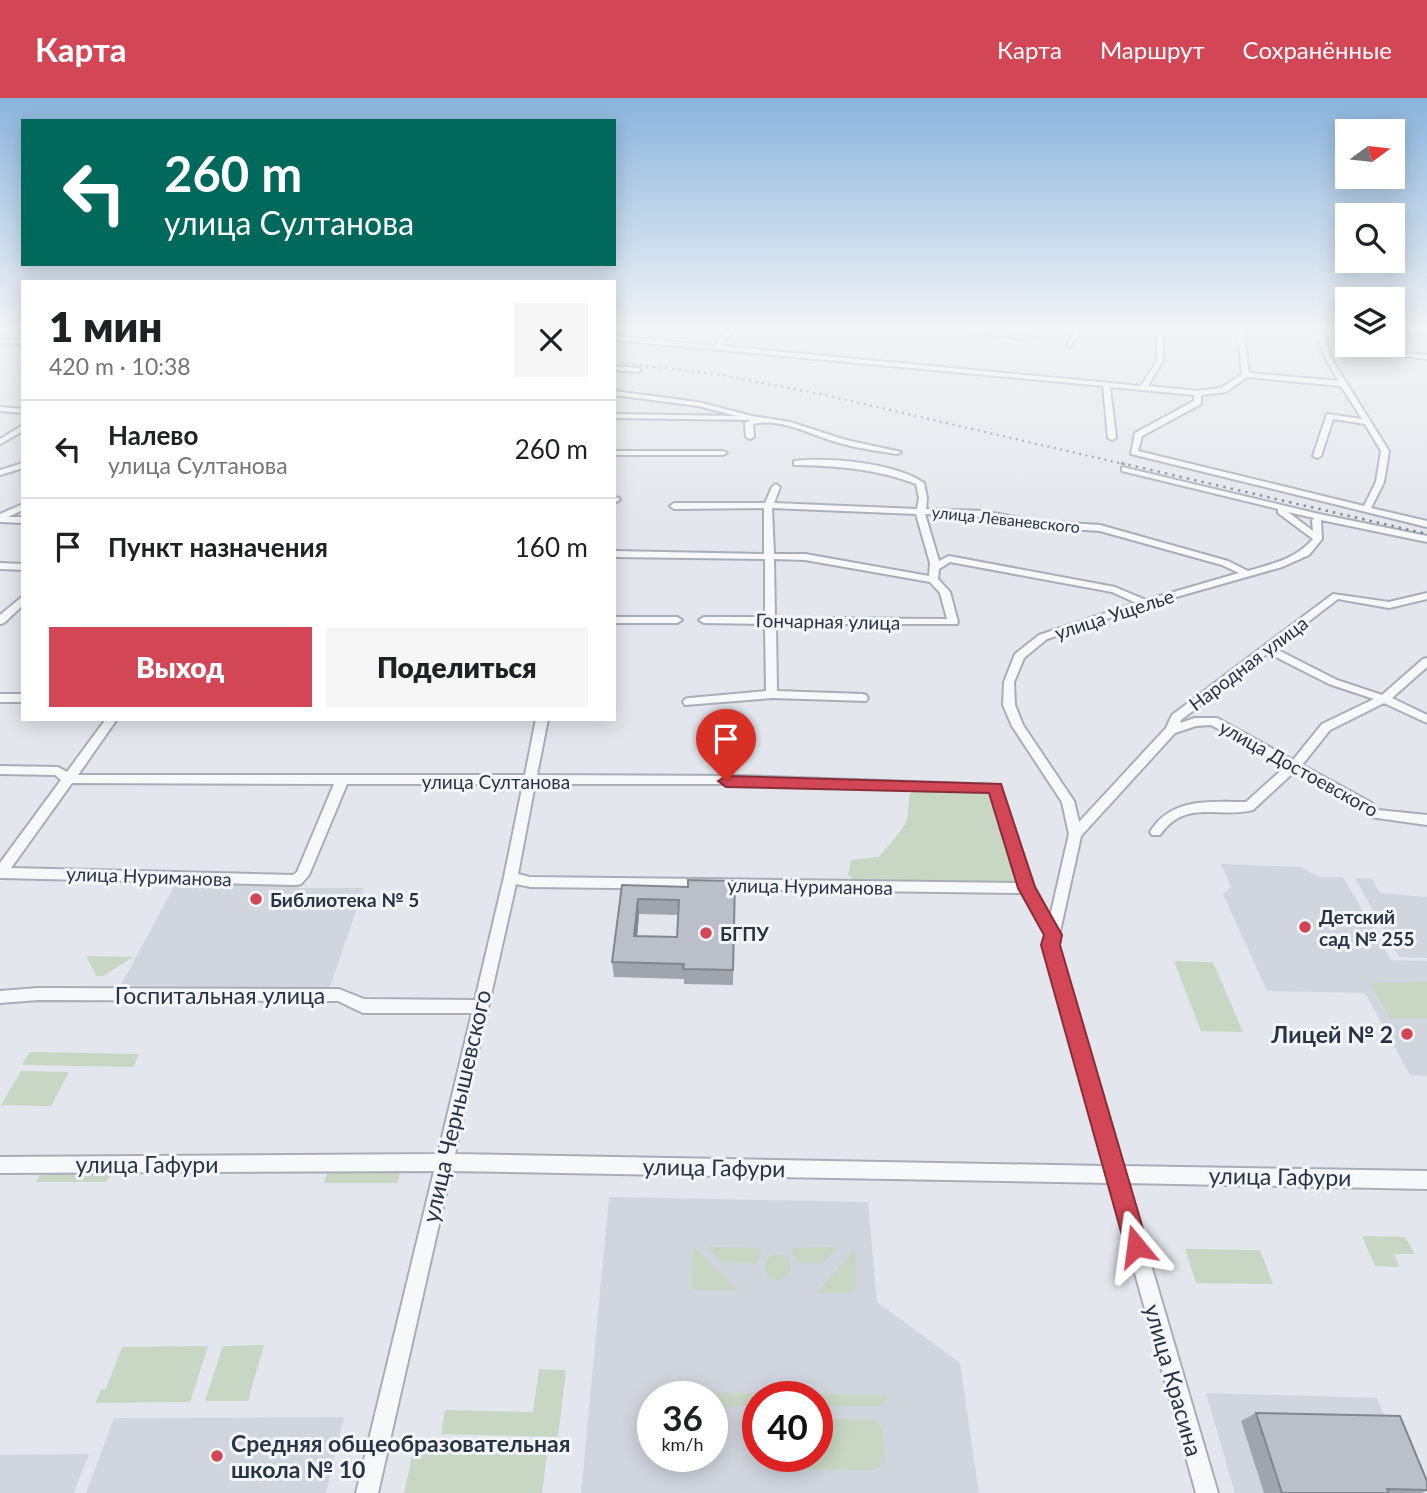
<!DOCTYPE html>
<html lang="ru">
<head>
<meta charset="utf-8">
<style>
	body { margin:0; font-family:Lato,sans-serif; background:#f6f6f6; color:#202124; height:100vh; display:flex; flex-direction:column; font-size:26px; white-space:nowrap }
	* { box-sizing:border-box; margin:0 }
	p { font-size:23px; color:#757577 }
	.icon { flex:none; width:38px; height:38px; fill:none; stroke:currentColor; stroke-width:2; stroke-linecap:round; stroke-linejoin:round }
	.map { position:relative; flex:1; overflow:hidden }
	.details { position:absolute; left:21px; top:182px; width:595px; height:441px; display:flex; flex-direction:column; background:#fff; border-radius:0px; box-shadow:0 4px 18px #0003 }
	.details>* { flex:none }
	.banner { position:absolute; left:21px; top:21px; width:595px; height:147px; border-radius:0px; box-shadow:0 4px 18px #0003; background:#00695c; color:#fff; overflow:hidden }
	.needle { width:46px; rotate:75deg }
	.controls { position:absolute; left:1335px; top:21px; display:grid; gap:14px }
	.controls a { display:grid; place-items:center; width:70px; height:70px; border-radius:0px; background:#fff; box-shadow:0 4px 18px #0003; font-size:35px }
	.speed { position:absolute; left:637px; top:1283px; display:flex; gap:14px; font-size:35px; font-weight:700; text-align:center }
	.speed>* { display:grid; place-content:center; width:91px; height:91px; border-radius:50%; background:#fff; box-shadow:0 4px 18px #0003; line-height:1 }
	.speed small { font-size:18px; font-weight:400 }
	.speed .limit { border:10px solid #d22; background:#fff; color:#111 }
	.pin { position:absolute; display:grid; place-items:center; width:60px; height:60px; color:#fff; margin:-72px -30px; border-radius:50% 50% 50% 0; rotate:-45deg; box-shadow:0 0 7px #0007 }
	.pin .icon { rotate:45deg }
	.me { position:absolute; width:77px; margin:-38px; rotate:344deg; stroke-linejoin:round; filter:drop-shadow(0 0 5px #0008) }
	.turn { display:flex; align-items:center; gap:24px; height:147px; padding:0 28px; font-size:32px }
	.turn .icon { width:91px; height:91px; stroke-width:2.5 }
	.turn b { display:block; font-size:49px; line-height:60px }
	.round { display:grid; place-items:center; flex:none; width:74px; height:74px; border-radius:0px; background:#f6f6f6 }
	.head { display:flex; align-items:center; justify-content:space-between; height:119px; padding:0 28px }
	h1 { font-size:42px; font-weight:800; line-height:52px }
	.primary-button { display:flex; gap:14px; margin-top:auto; padding:14px 28px }
	.primary-button a { flex:1; height:80px; border-radius:0px; background:#d34656; color:#fff; font-size:28px; font-weight:800; line-height:80px; text-align:center }
	.primary-button a+a { background:#f6f6f6; color:#202124 }
	ul { padding:0; list-style:none }
	li { display:flex; align-items:center; gap:21px; height:98px; padding:0 28px; border-top:2px solid #e0e0e0 }
	li div { flex:1 }
	li b { display:block; font-size:26px }
	li em { font-style:normal }
	header { display:flex; align-items:center; gap:42px; box-sizing:border-box; height:98px; padding:0 35px; background:#d34656; color:#fff }
	header strong { font-size:33px }
	nav { display:flex; gap:38px; margin-inline-start:auto; font-size:24px }
	.map>svg:first-child { display:block }
	.built { fill:#d1d5de; fill-rule:evenodd }
	.green { fill:#c8d6c4 }
	.lines { fill:none; stroke-linecap:round; stroke-linejoin:round }
	.minor-casing { stroke:#a8adb7; stroke-width:4 }
	.minor { fill:#f7f8fa; fill-rule:evenodd }
	.rail-far1 { stroke:#7c8596; stroke-width:2; stroke-dasharray:2 4.5; stroke-linecap:butt }
	.rail { stroke:#7c8596; stroke-width:2.5; stroke-dasharray:2.5 5; stroke-linecap:butt }
	.wall { fill:#a0a4ae; fill-rule:evenodd }
	.shaded-wall { fill:#82868d }
	.building { fill:#babfca; stroke:#82868d; stroke-width:2; fill-rule:evenodd }
	.route { fill:#d34656; stroke:#892e38; stroke-width:2 }
	.poi-dot { fill:#d34656; stroke:#f3f6f9; stroke-width:2.5 }
	.labels { text-anchor:middle; dominant-baseline:central; stroke-width:6; stroke-linejoin:round; paint-order:stroke }
	.far-street-label { font-size:16px; fill:#2a3345; stroke:#f3f6f9 }
	.street-label { font-size:19px; fill:#2a3345; stroke:#f3f6f9 }
	.poi-label { font-size:19px; font-weight:bold; fill:#2a3345; stroke:#f3f6f9; text-anchor:start }
	.near-street-label { font-size:23px; fill:#2a3345; stroke:#f3f6f9 }
	.near-poi-label { font-size:23px; font-weight:bold; fill:#2a3345; stroke:#f3f6f9; text-anchor:end }
</style>
</head>
<body>
<header>
<strong>Карта</strong>
<nav><a>Карта</a><a>Маршрут</a><a>Сохранённые</a></nav>
</header>
<div class="map">
<svg width="1427" height="1395" viewBox="0 0 1427 1395">
	<rect width="100%" height="100%" fill="#e3e6ec"/>
	<g class="built">
		<path d="M1221,766L1301,769L1319,779H1343L1391,862L1427,863V978L1410,977L1365,895L1267,893L1223,796L1231,789Z"/>
		<path d="M1355,780L1372,781L1380,795L1427,799V860L1399,859Z"/>
		<path d="M177,783L300,786L299,790H364L329,891L121,887Z"/>
		<path d="M609,1099L868,1104L877,1204L960,1265L979,1395H581ZM653,1298H712V1358H653ZM758,1298H817V1358H758Z"/>
		<path d="M1206,1295L1377,1300L1415,1395H1235Z"/>
		<path d="M344,1319L326,1395H86L114,1320Z"/>
		<path d="M89,1356L74,1395H0V1357Z"/>
	</g>
	<g class="green">
		<path d="M990,692L1016,783H855L848,777L851,762L879,759C884,753 905,729 906,724C909,715 908,705 910,696L914,693Z"/>
		<path d="M87,859V858L133,859L103,878H96Z"/>
		<path d="M1174,863L1213,864L1243,934L1201,933Z"/>
		<path d="M1427,884V920H1390L1370,885Z"/>
		<path d="M30,954L139,956L133,969L22,967Z"/>
		<path d="M21,973L69,974L51,1008L1,1007Z"/>
		<path d="M327,1074L400,1075L398,1085H324Z"/>
		<path d="M41,1075H111L106,1084H36Z"/>
		<path d="M1362,1138L1405,1139L1415,1156H1394L1399,1169L1375,1168Z"/>
		<path d="M693,1148L738,1192H694L691,1188Z"/>
		<path d="M706,1149L758,1150L761,1154L757,1166L721,1164Z"/>
		<path d="M838,1149L823,1165H799L791,1153L795,1150Z"/>
		<path d="M855,1151L856,1189L848,1195H816Z"/>
		<path d="M1185,1151L1260,1152L1273,1186L1196,1185Z"/>
		<circle cx="778" cy="1169" r="13"/>
		<path d="M264,1247L248,1303H205L223,1248Z"/>
		<path d="M208,1248L190,1304L96,1305L101,1291H106L122,1249Z"/>
		<path d="M539,1271L566,1272L558,1339L441,1336L445,1312L533,1314Z"/>
		<path d="M709,1295L888,1297L882,1308H817V1298H758V1308L720,1309Z"/>
		<path d="M817,1320L875,1322L883,1332L885,1362L877,1372L780,1371L774,1358H817Z"/>
		<path d="M413,1354L547,1356L542,1395H404Z"/>
	</g>
	<g class="lines">
		<defs>
			<g id="minor">
				<path d="M730,230H737L721,248L1141,288L1157,263V230H1163V263L1148,288L1197,293L1221,290L1242,276L1237,230H1243L1249,275L1339,283L1326,262L1315,230H1321L1332,262L1389,353L1384,384L1371,410L1427,423V429L1131,356L1135,335L1194,303V297L1110,289L1116,340L1112,342L1108,340L1103,288L614,242V238L715,248ZM1247,279L1341,288L1362,321L1327,316L1313,358L1317,360L1321,358L1333,321L1365,326L1381,353L1376,384L1364,408L1138,353L1142,338L1201,306V297L1226,294Z"/>
				<path d="M943,230H964L1035,240L1032,242Z"/>
				<path d="M1077,230H1083L1070,249H1066Z"/>
				<path d="M1393,230L1427,232V236L1393,232Z"/>
				<path d="M0,241L23,242V246L0,245Z"/>
				<path d="M1364,247H1370L1371,251L1375,252L1427,257V261L1366,253Z"/>
				<path d="M614,268L638,270L641,272L638,274L614,272Z"/>
				<path d="M614,293L698,304L752,318L790,324L846,342L901,354L897,356C879,353 861,351 843,346C814,339 783,319 753,326L754,339L750,341L746,339L745,325L751,322L614,320V316L737,318L698,308L614,297Z"/>
				<path d="M0,309L23,311V315L0,313Z"/>
				<path d="M23,327V333L0,346V341Z"/>
				<path d="M614,353H723L727,355L723,357H614Z"/>
				<path d="M794,363C829,359 895,365 924,385L927,400L926,411L982,413L1038,423L1100,427L1228,463L1248,473C1272,466 1296,461 1313,441L1278,415V411L1122,373V369L1319,416L1427,438V444L1321,422L1322,441L1309,457L1282,469L1148,507L1047,541L1024,560L1014,584L1015,607L1023,627L1074,703L1079,724L1166,630L1172,617L1333,496L1389,504L1427,495V501L1389,510L1338,501L1274,550L1337,582L1382,597L1423,561L1427,560V569L1392,600L1427,617V625L1384,605L1330,632L1302,667L1370,704L1378,712L1427,717V727L1370,719L1362,710L1295,673L1253,712C1218,721 1186,700 1160,737H1152L1150,734C1171,699 1210,704 1246,704L1286,668L1211,627L1196,628L1175,635L1081,738L1057,847L1122,1068L1427,1073V1091L1127,1085L1218,1395H1196L1110,1085L451,1073L378,1395H356L434,1073L0,1075V1059L438,1056L472,915H363L338,903L38,902L0,905V893L38,890L339,891L364,901L475,902L504,779L523,686H347L309,777L301,786L296,787L0,780V765L61,682L55,677L0,676V668L58,669L67,674L106,621H117L78,677H525L536,621H548L537,677L739,678L999,687L1034,789L1050,819L1069,736L1062,704L1012,628L1003,607L1004,584L1015,556L1039,537L1136,505L1112,494L950,464L939,471L938,481L950,494L958,524L957,526H776L777,593L862,596L866,597L868,600L866,603L772,600L685,607L683,604L685,601L689,600L766,593L765,526L704,525L699,522L704,519H765V461L614,459V453L764,456V410L674,411L670,408L674,405H765L772,389L776,386L780,389L774,405L917,411L919,400L916,386C877,371 839,368 797,367H794ZM772,410L916,416L930,465L929,478L805,456H774ZM1288,414L1314,420L1312,423L1313,433ZM925,416L982,419L1038,429L1100,433L1222,467L1239,475L1146,502L1115,489L949,458L939,463ZM774,461L805,462L930,484L940,495L947,521L775,520ZM1268,555L1329,586L1374,601L1322,626L1293,662L1217,620H1195L1180,625L1181,622ZM72,685L334,686L297,774L293,777L11,770ZM535,686H739L990,694L1019,785L530,779L518,776ZM516,786L530,789L1023,795L1046,837L1043,847L1105,1068L455,1056Z"/>
				<path d="M23,365V370L0,377V372Z"/>
				<path d="M614,399L619,400L620,402L614,405Z"/>
				<path d="M23,406V412L8,419H23V425L0,424V416Z"/>
				<path d="M0,465L23,466V472L0,471Z"/>
				<path d="M23,498V507L4,525L0,526V517Z"/>
				<path d="M614,519H677L682,522L677,525H614Z"/>
				<rect x="0" y="596" width="23" height="8"/>
			</g>
		</defs>
		<use href="#minor" class="minor-casing"/>
		<use href="#minor" class="minor"/>
		<g class="rail-far1">
			<path d="M0,236L23,237"/>
			<path d="M614,264L722,277L825,297L1128,367"/>
		</g>
		<path class="rail" d="M1121,365L1427,436"/>
	</g>
	<g class="wall">
		<path d="M735,783L733,887L684,886V881L614,879L612,864L622,787L688,789ZM639,816L678,817L677,839L637,838Z"/>
		<path d="M1256,1315L1427,1383V1393L1421,1395H1264L1241,1323Z"/>
	</g>
	<path class="shaded-wall" d="M638,801L639,816L636,853L634,838Z"/>
	<g class="building">
		<path d="M688,782L735,783L733,872L683,871L684,866L612,864L622,787L688,789ZM638,801L679,802L677,839L634,838Z"/>
		<path d="M1256,1315L1400,1318L1427,1383V1392L1387,1391L1389,1395H1282Z"/>
	</g>
	<linearGradient id="sky" x2="0" y2="1"><stop stop-color="#8ab4dd"/><stop offset="0.54" stop-color="#f2f4f6"/><stop offset="1" stop-color="#f2f4f6" stop-opacity="0"/></linearGradient>
	<rect width="1427" height="425" fill="url(#sky)"/>
	<path class="route" d="M726,678L1001,686L1035,789L1062,837L1060,847L1148,1148L1145,1156L1136,1160L1128,1156L1125,1148L1041,847L1044,837L1018,790L989,695L726,689L718,683Z"/>
	<g class="poi-dot">
		<circle cx="256" cy="801" r="7"/>
		<circle cx="1305" cy="829" r="7"/>
		<circle cx="706" cy="835" r="7"/>
		<circle cx="1407" cy="936" r="7"/>
		<circle cx="217" cy="1358" r="7"/>
	</g>
	<g class="labels">
		<g class="far-street-label">
			<text transform="translate(1006 421) rotate(6)">улица Леваневского</text>
		</g>
		<g class="street-label">
			<text transform="translate(1114 516) rotate(-18)">улица Ущелье</text>
			<text transform="translate(828 523) rotate(1)">Гончарная улица</text>
			<text transform="translate(1248 565) rotate(-37)">Народная улица</text>
			<text transform="translate(1299 670) rotate(29)">улица Достоевского</text>
			<text x="496" y="683">улица Султанова</text>
			<text transform="translate(149 778) rotate(2)">улица Нуриманова</text>
			<text transform="translate(810 788) rotate(1)">улица Нуриманова</text>
		</g>
		<g class="poi-label">
			<text x="270" y="801">Библиотека № 5</text>
			<text x="1319" y="818">Детский<tspan x="1319" dy="22">сад № 255</tspan></text>
			<text x="720" y="835">БГПУ</text>
		</g>
		<g class="near-street-label">
			<text x="220" y="897">Госпитальная улица</text>
			<text transform="translate(456 1008) rotate(-77)">улица Чернышевского</text>
			<text x="147" y="1066">улица Гафури</text>
			<text transform="translate(714 1069) rotate(1)">улица Гафури</text>
			<text transform="translate(1280 1078) rotate(1)">улица Гафури</text>
			<text transform="translate(1174 1282) rotate(74)">улица Красина</text>
		</g>
		<g class="near-poi-label">
			<text x="1393" y="936">Лицей № 2</text>
			<text x="231" y="1345" text-anchor="start">Средняя общеобразовательная<tspan x="231" dy="26">школа № 10</tspan></text>
		</g>
	</g>
</svg>
<div class="controls">
<a><svg class="needle" viewBox="-14 -14 28 28"><path d="M0-13l5 13h-10z" fill="#e53935"/><path d="M0 13l5-13h-10z" fill="#757577"/></svg></a>
<a><svg class="icon" aria-label="search" viewBox="0 0 24 24"><circle cx="10" cy="10" r="6"/><path d="M15 15l6 6"/></svg></a>
<a><svg class="icon" aria-label="layers" viewBox="0 0 24 24"><path d="M12 4l9 5-9 5-9-5zM3 14l9 5 9-5"/></svg></a>
</div>
<div class="speed"><div>36<small>km/h</small></div><div class="limit">40</div></div>
<div class="pin" style="left:726px;top:683px;background:#d93025"><svg class="icon" aria-label="arrive" viewBox="0 0 24 24"><path d="M6 21V4h12l-3 4 3 4H6"/></svg></div>
<svg class="me" style="left:1136px;top:1148px" viewBox="-20 -20 40 40"><path d="M0-17L14 15 0 8-14 15z" fill="#d34656" stroke="#fff" stroke-width="4"/></svg>
<div class="banner">
<div class="turn"><svg class="icon" aria-label="left" viewBox="0 0 24 24"><path d="M17 20v-9H6M10 6l-5 5 5 5"/></svg><div><b>260 m</b>улица Султанова</div></div>
</div>
<section class="details">
<div class="head"><div><h1>1 мин</h1><p>420 m · 10:38</p></div><a class="round"><svg class="icon" aria-label="close" viewBox="0 0 24 24"><path d="M6 6l12 12M18 6L6 18"/></svg></a></div>
<ul>
<li><svg class="icon" aria-label="left" viewBox="0 0 24 24"><path d="M17 20v-9H6M10 6l-5 5 5 5"/></svg><div><b>Налево</b><p>улица Султанова</p></div><em>260 m</em></li>
<li><svg class="icon" aria-label="arrive" viewBox="0 0 24 24"><path d="M6 21V4h12l-3 4 3 4H6"/></svg><div><b>Пункт назначения</b></div><em>160 m</em></li>
</ul>
<div class="primary-button"><a>Выход</a><a>Поделиться</a></div>
</section>
</div>
</body>
</html>
